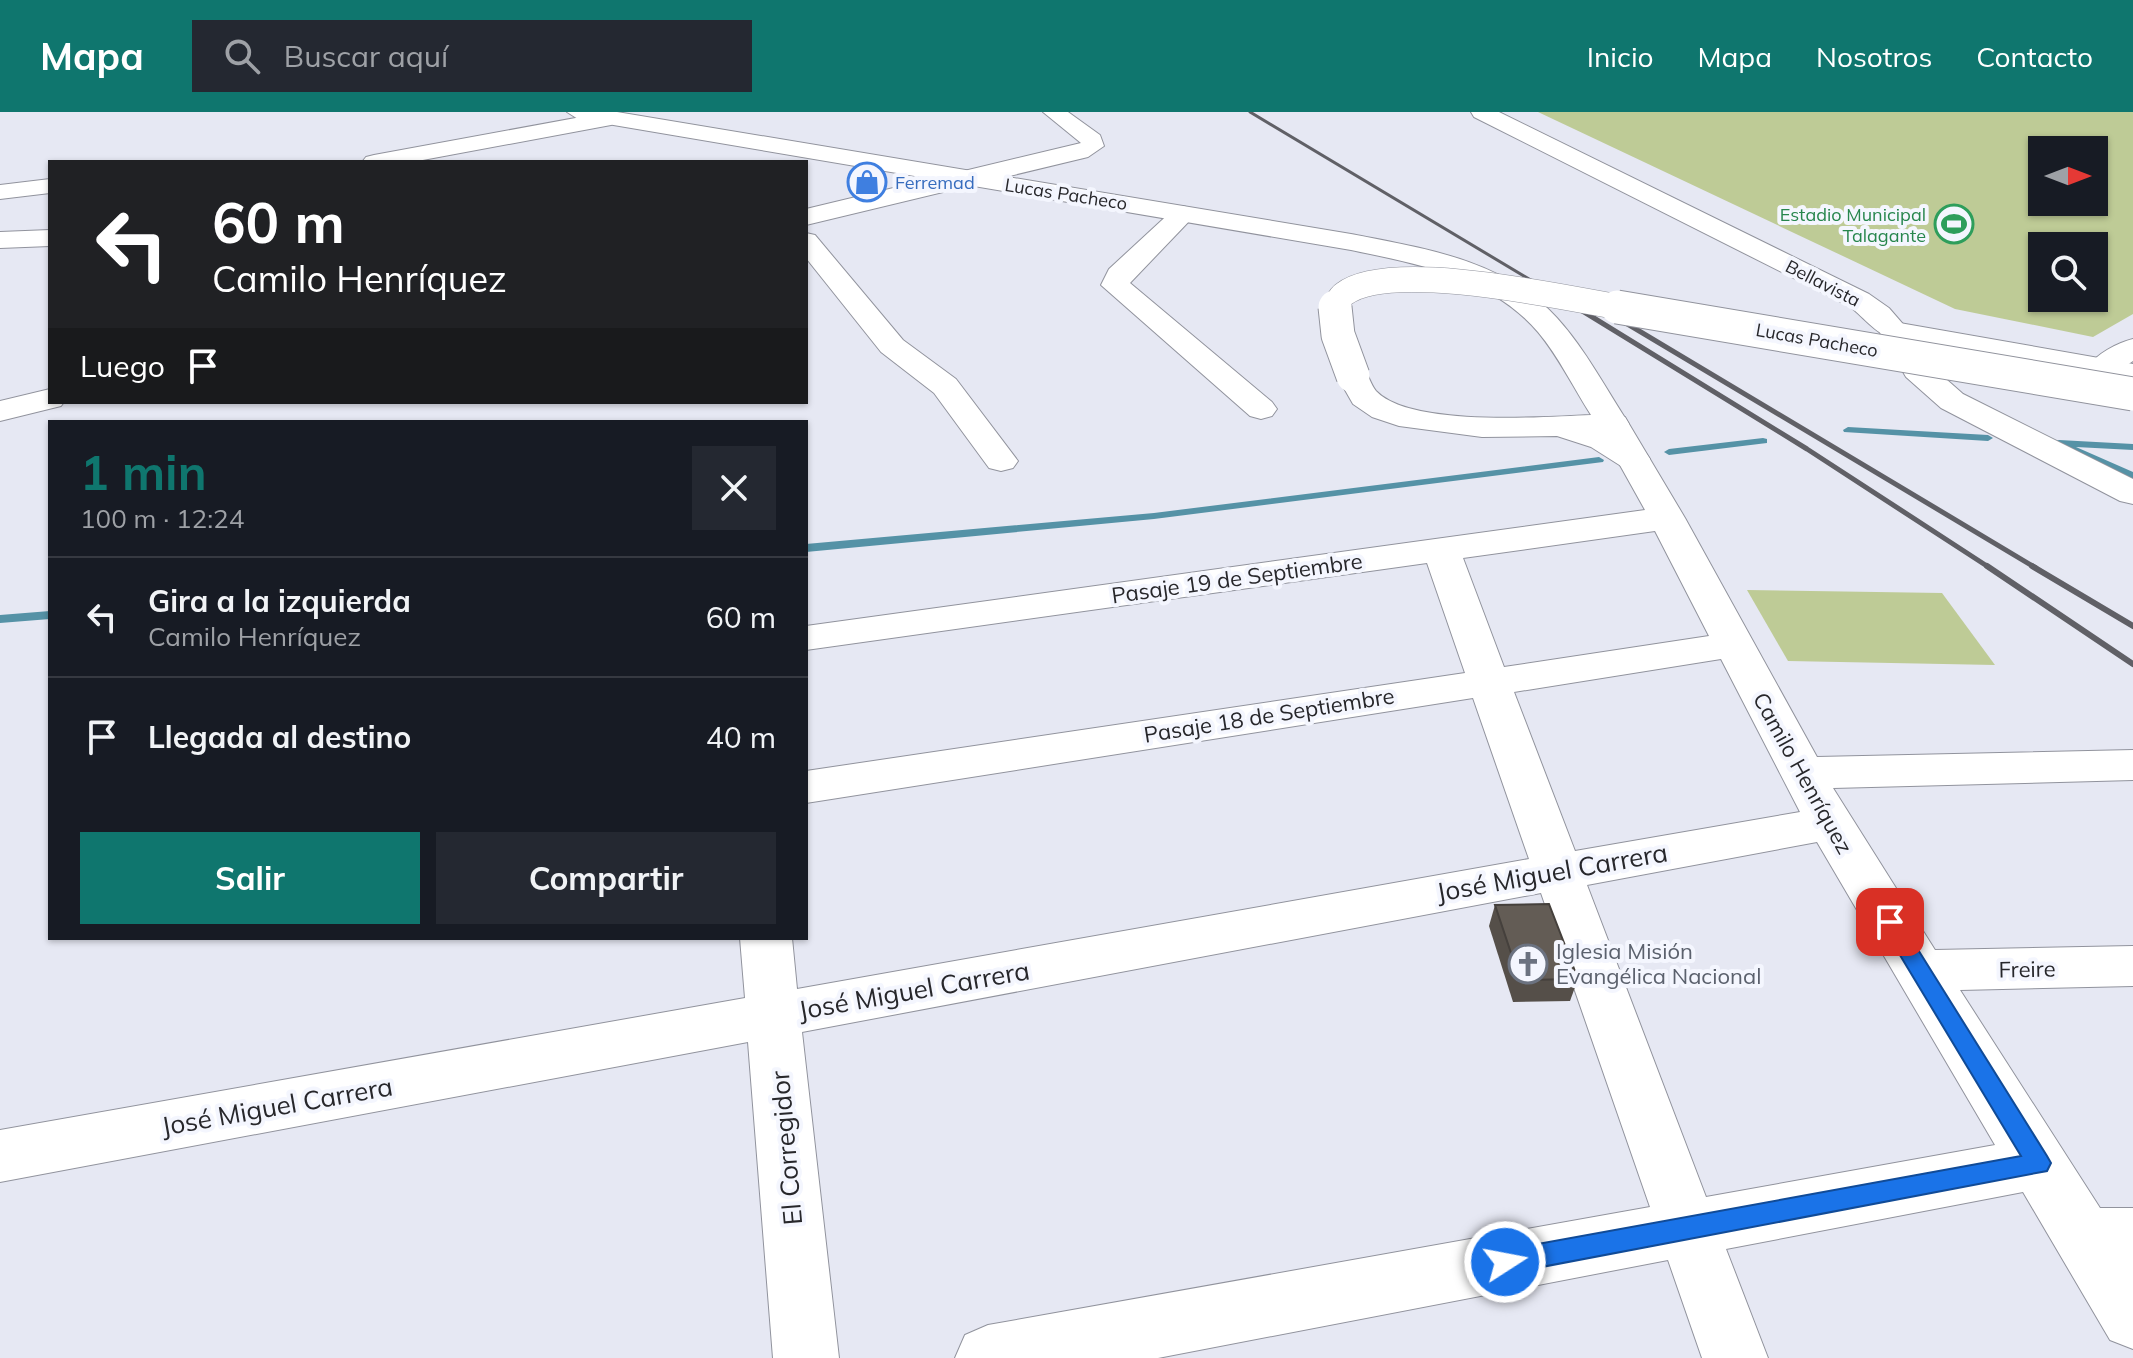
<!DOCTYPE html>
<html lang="es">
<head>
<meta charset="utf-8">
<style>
	body { margin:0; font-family:Mulish,sans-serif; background:#242831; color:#f1f3f6; height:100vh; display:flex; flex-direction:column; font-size:30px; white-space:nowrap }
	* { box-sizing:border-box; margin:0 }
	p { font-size:26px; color:#9ea1a6 }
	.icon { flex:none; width:44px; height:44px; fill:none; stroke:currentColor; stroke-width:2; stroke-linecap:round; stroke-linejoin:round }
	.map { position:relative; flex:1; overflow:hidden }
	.details { position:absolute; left:48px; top:308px; width:760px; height:520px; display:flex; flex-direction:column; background:#171b24; border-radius:0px; box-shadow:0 2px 6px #0004 }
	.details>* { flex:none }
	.banner { position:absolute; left:48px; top:48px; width:760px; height:244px; border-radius:0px; box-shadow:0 2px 6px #0004; background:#202124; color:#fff; overflow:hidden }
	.needle { width:52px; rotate:90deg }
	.controls { position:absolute; left:2028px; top:24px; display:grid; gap:16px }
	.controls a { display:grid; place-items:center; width:80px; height:80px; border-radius:0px; background:#171b24; box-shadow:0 2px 6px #0004; font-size:40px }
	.pin { position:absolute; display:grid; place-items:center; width:68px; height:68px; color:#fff; margin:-34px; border-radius:16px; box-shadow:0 4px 12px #0006 }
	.me { position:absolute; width:88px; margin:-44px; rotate:79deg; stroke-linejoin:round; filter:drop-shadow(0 0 6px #0008) }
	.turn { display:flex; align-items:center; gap:28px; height:168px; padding:0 32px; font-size:36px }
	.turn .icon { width:104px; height:104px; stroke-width:2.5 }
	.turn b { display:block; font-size:56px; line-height:68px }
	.then { display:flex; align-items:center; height:76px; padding:0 32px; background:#0003; gap:16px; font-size:30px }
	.round { display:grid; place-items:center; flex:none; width:84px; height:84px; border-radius:0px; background:#242831 }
	.head { display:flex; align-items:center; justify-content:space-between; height:136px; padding:0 32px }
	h1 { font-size:48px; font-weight:700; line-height:60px; color:#0f766e }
	.button { display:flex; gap:16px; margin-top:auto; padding:16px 32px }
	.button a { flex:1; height:92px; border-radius:0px; background:#0f766e; color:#fff; font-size:32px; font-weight:700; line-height:92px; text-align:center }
	.button a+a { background:#242831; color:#f1f3f6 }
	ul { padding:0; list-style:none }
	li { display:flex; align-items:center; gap:24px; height:120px; padding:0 32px; border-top:2px solid #363941 }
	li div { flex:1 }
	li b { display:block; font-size:30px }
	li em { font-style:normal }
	header { display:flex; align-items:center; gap:48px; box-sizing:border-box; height:112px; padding:0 40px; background:#0f766e; color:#fff }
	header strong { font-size:38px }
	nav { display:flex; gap:44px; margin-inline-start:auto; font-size:28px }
	.search { width:560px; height:72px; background:#242831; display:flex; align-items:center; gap:20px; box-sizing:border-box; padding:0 28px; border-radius:0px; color:#9ea1a6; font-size:30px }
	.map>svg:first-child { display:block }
	.green { fill:#becb96; fill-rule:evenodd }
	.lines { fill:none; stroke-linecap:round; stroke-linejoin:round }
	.stream { fill:#5592a6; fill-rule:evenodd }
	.minor-casing { stroke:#91939d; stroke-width:2 }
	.major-casing { stroke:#91939d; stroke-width:2 }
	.minor { fill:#fff; fill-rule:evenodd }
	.major { fill:#fff; fill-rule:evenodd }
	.rail-far2 { stroke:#606066; stroke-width:3 }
	.rail-far1 { stroke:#606066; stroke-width:5 }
	.rail { stroke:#606066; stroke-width:6 }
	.major-bridge-far1-casing { stroke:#91939d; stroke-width:26; stroke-linecap:butt }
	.major-bridge-casing { stroke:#91939d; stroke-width:35; stroke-linecap:butt }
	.major-bridge-far1 { stroke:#fff; stroke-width:25 }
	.major-bridge { stroke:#fff; stroke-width:33 }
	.wall { fill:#554f49 }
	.building { fill:#635c55; stroke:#45403c; stroke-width:2 }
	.route { fill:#1a73e8; stroke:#114b97; stroke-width:2 }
	.labels { text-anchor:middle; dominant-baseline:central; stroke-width:8; stroke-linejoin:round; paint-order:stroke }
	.far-shop-label { font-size:18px; fill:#366cbe; stroke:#f4f6fe; text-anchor:start }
	.far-street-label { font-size:18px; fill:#27272b; stroke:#f4f6fe }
	.far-leisure-label { font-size:18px; fill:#27864d; stroke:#f4f6fe; text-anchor:end }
	.street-label { font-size:22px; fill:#27272b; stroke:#f4f6fe }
	.worship-label { font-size:22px; fill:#5b616d; stroke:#f4f6fe; text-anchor:start }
	.near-street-label { font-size:26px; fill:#27272b; stroke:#f4f6fe }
</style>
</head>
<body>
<header>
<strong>Mapa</strong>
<div class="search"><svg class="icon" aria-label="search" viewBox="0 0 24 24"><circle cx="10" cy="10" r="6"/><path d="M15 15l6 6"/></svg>Buscar aquí</div>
<nav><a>Inicio</a><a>Mapa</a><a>Nosotros</a><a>Contacto</a></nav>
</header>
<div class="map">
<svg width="2133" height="1246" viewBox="0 0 2133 1246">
	<rect width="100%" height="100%" fill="#e6e8f3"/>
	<g class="green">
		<path d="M1538,0H2133V202L2093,225L1955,197ZM2094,38V90H2042V38ZM2042,134H2094V186H2042Z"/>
		<path d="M1747,478L1942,481L1995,553L1788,549Z"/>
	</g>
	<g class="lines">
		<g class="stream">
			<path d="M1848,315L1988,323L1993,326L1988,329L1844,320L1843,318Z"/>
			<path d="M1763,326L1767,327V331L1669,343L1664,340L1669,337Z"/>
			<path d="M2059,328L2133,332V338L2076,335L2133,360V367L2055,333V329Z"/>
			<path d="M1599,345L1604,348L1603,350L1154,407L806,440V432L1154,401Z"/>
			<path d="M50,499V507L0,511V503Z"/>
		</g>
		<defs>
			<g id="minor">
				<path d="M608,0L619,1L622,6L611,13L412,50H362L366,45L374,43Z"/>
				<path d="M1043,0H1068L1100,23L1104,34L1088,45L806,113V97L1081,31Z"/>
				<path d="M1471,0H1499L1869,182L1889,196L1909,219L1904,225C1881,231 1867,207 1849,194L1474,5Z"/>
				<path d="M50,67V81L0,87V73Z"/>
				<path d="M1183,94L1192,97L1196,102L1130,171L1272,290L1277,297L1272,304L1261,307L1250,304L1101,173L1109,157L1174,97Z"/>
				<path d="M50,118V134L0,136V120Z"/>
				<path d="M806,121L815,123L903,228L956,267L1018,349L1013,356L1001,359L989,356L934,281L881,240L806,146Z"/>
				<path d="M2133,227V249C2118,259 2109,267 2091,263L2087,256C2096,242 2117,231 2133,227Z"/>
				<path d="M50,277V290H64L61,294L0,309V289Z"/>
				<path d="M1613,302L1625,305L1629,312L1685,406L1817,645L2133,638V668L1833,676L1935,838L2133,834V874L1960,878L2100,1096H2133V1237L2110,1228L2023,1080L1726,1137L1768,1246H1702L1668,1148L1158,1246H955L965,1223L988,1213L1650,1095L1541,781L802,920L839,1246H773L748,930L0,1070V1018L745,886L740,826H792L797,877L1529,747L1473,586L806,691V659L1465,561L1427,451L806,538V514L1645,398L1597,312L1601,305ZM1655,419L1709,524L1504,555L1463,446ZM1721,547L1800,700L1575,739L1514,580ZM1817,730L1995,1033L1706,1085L1587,773Z"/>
			</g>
			<g id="major">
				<path d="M567,0H617L1351,122C1423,136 1505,148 1557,206C1586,238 1606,277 1629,312L1625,319L1615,321L1645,340L1650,347L1645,354L1633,357L1621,354L1591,335L1557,324L1482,325L1399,314L1372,305L1353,292L1337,264L1342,257L1353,255L1364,257C1369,264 1371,273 1376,279C1410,315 1542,305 1591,303C1573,275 1559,245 1538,220C1491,165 1418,152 1351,138L578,7Z"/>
				<path d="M1894,210L2133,252V270L1917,232L1929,252L1963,282L2133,367V392L2120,389L1941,296L1906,265L1879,219L1884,213Z"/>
			</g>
		</defs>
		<use href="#minor" class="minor-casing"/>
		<use href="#major" class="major-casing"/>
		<use href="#minor" class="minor"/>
		<use href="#major" class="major"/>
		<g class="rail-far2">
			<path d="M1250,0L1579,197"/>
			<path d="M1590,190L1602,197"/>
		</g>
		<g class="rail-far1">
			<path d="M1576,195L1807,337L1990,456"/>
			<path d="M1599,195L2036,456"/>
		</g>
		<g class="rail">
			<path d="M1987,454L2133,552"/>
			<path d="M2032,454L2133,514"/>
		</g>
		<defs>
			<path id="major-bridge-far1" d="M1334,197C1337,192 1339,185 1344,182C1390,146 1571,187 1629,197"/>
			<g id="major-bridge">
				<path d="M1335,195L1338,223L1353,264"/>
				<path d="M1617,195L2133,282"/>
			</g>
		</defs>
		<use href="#major-bridge-far1" class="major-bridge-far1-casing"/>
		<use href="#major-bridge" class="major-bridge-casing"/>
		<use href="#major-bridge-far1" class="major-bridge-far1"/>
		<use href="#major-bridge" class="major-bridge"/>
	</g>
	<path class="wall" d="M1495,793L1578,867L1570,889L1513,890L1489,814Z"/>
	<path class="building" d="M1549,792L1578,867L1520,868L1495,793Z"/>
	<path class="route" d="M1890,802L1897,804L2047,1044L2051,1051L2047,1059L1505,1162L1496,1158L1492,1150L1496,1141L1505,1138L2021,1044L1880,810L1883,804Z"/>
	<defs>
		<symbol id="shop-ring" viewBox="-11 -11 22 22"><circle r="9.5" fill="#f4f6fe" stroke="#3f7fe0" stroke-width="1.5"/><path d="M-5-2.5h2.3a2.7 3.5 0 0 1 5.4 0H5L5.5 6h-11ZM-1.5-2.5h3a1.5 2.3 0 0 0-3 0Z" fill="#3f7fe0"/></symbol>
		<symbol id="stadium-ring" viewBox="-11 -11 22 22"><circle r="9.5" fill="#f4f6fe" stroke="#2e9e5b" stroke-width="1.5"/><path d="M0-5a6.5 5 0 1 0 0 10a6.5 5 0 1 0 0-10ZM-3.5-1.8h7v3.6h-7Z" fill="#2e9e5b"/></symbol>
		<symbol id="church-ring" viewBox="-11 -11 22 22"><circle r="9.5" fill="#f4f6fe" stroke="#6b7280" stroke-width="1.5"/><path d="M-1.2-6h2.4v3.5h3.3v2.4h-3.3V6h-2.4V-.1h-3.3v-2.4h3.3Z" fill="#6b7280"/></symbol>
	</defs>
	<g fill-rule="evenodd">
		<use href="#shop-ring" x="845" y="48" width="44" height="44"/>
		<use href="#stadium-ring" x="1932" y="90" width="44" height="44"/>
		<use href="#church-ring" x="1506" y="830" width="44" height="44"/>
	</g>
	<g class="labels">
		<g class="far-shop-label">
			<text x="895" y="70">Ferremad</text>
		</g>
		<g class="far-street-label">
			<text transform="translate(1066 82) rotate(9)">Lucas Pacheco</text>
			<text transform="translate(1823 171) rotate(27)">Bellavista</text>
			<text transform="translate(1817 228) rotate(10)">Lucas Pacheco</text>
		</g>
		<g class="far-leisure-label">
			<text x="1926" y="102">Estadio Municipal<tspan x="1926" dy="21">Talagante</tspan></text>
		</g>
		<g class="street-label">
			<text transform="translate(1237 466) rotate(-8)">Pasaje 19 de Septiembre</text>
			<text transform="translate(1269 603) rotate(-9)">Pasaje 18 de Septiembre</text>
			<text transform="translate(1803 661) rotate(61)">Camilo Henríquez</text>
			<text transform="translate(2027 857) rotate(-1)">Freire</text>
		</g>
		<g class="worship-label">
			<text x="1556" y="839">Iglesia Misión<tspan x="1556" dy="25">Evangélica Nacional</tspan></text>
		</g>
		<g class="near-street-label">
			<text transform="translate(1552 760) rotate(-10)">José Miguel Carrera</text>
			<text transform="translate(914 878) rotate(-10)">José Miguel Carrera</text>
			<text transform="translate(277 994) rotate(-10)">José Miguel Carrera</text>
			<text transform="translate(786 1036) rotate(-95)">El Corregidor</text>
		</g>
	</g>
</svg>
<div class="controls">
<a><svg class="needle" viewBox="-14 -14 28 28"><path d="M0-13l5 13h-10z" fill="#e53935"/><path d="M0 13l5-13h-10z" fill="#9ea1a6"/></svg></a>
<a><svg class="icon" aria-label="search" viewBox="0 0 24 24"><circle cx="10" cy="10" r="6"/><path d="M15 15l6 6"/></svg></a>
</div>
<div class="pin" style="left:1890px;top:810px;background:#d93025"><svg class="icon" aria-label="arrive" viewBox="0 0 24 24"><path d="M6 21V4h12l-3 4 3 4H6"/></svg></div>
<svg class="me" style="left:1505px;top:1150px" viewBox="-20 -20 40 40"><circle r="17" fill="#1a73e8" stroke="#fff" stroke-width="3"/><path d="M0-11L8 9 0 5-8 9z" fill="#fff"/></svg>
<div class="banner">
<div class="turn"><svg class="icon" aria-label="left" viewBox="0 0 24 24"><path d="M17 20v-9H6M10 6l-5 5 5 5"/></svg><div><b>60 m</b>Camilo Henríquez</div></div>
<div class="then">Luego<svg class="icon" aria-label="arrive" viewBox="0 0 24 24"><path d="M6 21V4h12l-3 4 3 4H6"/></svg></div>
</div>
<section class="details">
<div class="head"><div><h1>1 min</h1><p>100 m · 12:24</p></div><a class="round"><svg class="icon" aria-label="close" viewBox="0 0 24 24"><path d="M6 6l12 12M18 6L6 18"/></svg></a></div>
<ul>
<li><svg class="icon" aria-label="left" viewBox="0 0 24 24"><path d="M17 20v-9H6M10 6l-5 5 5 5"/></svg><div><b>Gira a la izquierda</b><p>Camilo Henríquez</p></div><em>60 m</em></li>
<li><svg class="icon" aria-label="arrive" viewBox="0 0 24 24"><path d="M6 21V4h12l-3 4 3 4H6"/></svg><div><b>Llegada al destino</b></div><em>40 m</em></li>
</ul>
<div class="button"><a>Salir</a><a>Compartir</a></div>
</section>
</div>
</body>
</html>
